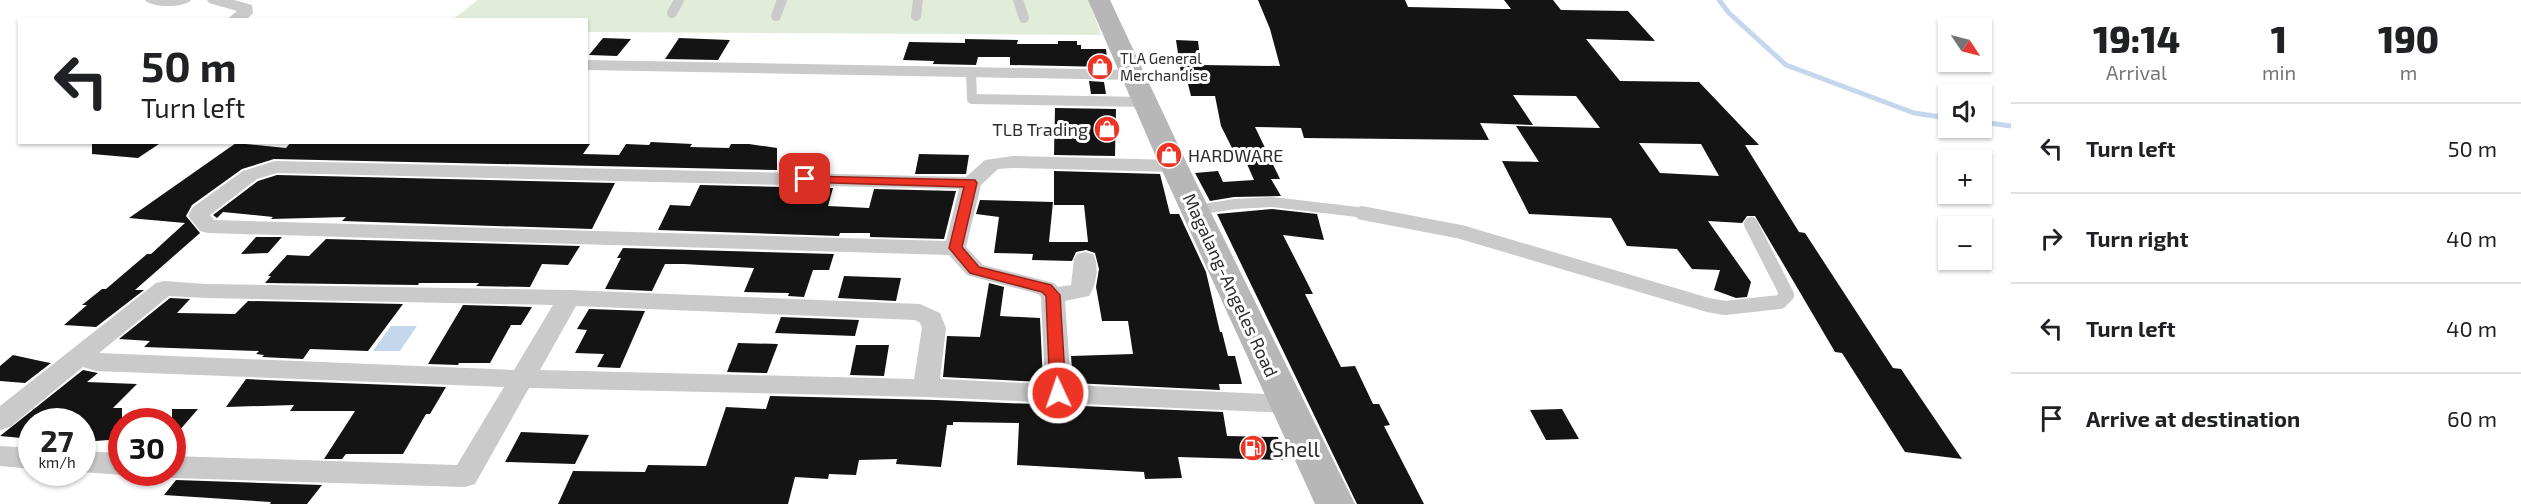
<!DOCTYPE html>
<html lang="en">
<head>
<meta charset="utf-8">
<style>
	body { margin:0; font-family:"Exo 2",sans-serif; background:#f6f6f6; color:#202124; height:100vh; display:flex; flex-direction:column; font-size:22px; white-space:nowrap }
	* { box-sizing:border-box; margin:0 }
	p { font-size:20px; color:#757577 }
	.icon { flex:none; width:33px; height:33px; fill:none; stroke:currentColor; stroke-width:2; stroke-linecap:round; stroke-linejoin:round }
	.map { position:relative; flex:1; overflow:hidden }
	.drawer { display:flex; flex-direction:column; background:#fff; width:510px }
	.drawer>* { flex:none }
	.top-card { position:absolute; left:18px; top:18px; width:570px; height:126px; border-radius:0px; box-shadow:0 2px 4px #0004; background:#fff; color:#202124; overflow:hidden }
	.needle { width:39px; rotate:125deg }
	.controls { position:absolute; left:1938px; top:18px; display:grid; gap:12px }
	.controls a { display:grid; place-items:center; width:54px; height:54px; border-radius:0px; background:#fff; box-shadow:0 2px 4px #0004; font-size:30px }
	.speed { position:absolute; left:18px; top:408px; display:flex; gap:12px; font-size:30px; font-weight:700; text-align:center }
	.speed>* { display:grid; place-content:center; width:78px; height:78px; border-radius:50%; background:#fff; box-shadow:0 2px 4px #0004; line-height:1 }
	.speed small { font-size:15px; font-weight:400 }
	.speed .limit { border:9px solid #d22; background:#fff; color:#111 }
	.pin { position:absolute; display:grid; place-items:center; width:51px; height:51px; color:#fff; margin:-26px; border-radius:12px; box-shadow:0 3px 9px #0006 }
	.me { position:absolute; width:66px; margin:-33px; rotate:357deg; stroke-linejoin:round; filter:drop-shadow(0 0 4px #0008) }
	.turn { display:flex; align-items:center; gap:21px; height:126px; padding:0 24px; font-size:27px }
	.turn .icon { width:78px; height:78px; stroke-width:2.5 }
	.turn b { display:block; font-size:42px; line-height:51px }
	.eta { display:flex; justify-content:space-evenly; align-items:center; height:102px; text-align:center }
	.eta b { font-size:36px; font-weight:800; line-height:42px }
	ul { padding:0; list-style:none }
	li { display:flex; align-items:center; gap:18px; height:90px; padding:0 24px; border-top:2px solid #e0e0e0 }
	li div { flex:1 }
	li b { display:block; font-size:22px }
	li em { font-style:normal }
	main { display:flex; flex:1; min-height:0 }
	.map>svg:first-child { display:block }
	.green { fill:#e1ecd9 }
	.water { fill:#c4d7ed }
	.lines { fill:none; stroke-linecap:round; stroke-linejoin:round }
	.stream { stroke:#c4d7ed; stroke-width:5 }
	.building { fill:#141414; fill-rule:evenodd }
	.lane-far1 { stroke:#cacaca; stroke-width:10 }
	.lane { stroke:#cacaca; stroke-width:14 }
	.street { fill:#cacaca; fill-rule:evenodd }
	.secondary { fill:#b7b7b7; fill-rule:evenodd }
	.route { fill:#ee3425; stroke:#9b2218; stroke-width:1.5 }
	.labels { text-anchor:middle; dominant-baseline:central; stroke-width:6; stroke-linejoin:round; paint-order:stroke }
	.far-poi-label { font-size:15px; fill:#2d2d2d; stroke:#fff; text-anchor:start }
	.poi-label { font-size:18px; fill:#2d2d2d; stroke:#fff; text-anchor:end }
	.street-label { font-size:18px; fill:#2d2d2d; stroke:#fff }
	.near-poi-label { font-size:21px; fill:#2d2d2d; stroke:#fff; text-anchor:start }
</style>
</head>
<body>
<main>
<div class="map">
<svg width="2011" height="504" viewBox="0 0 2011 504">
	<rect width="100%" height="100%" fill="#fff"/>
	<path class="green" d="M478,0H1089L1101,35L587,32L586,20H452Z"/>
	<path class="water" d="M391,326H417L400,351H373Z"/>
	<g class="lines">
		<g class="stream">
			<path d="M1719,0L1729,13L1786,65L1914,113L1948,118"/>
			<path d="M1982,122L2011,126"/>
		</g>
	</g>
	<g class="building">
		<path d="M1258,0H1405L1408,7L1503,9H1511L1504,0H1553L1561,10L1628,11L1655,41L1586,39L1620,81L1699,82L1759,145H1745L1799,232L1805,233L1893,368L1901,369L1962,459L1905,452L1842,353L1835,352L1755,216H1747L1742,223L1708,221L1751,282L1747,297L1736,298L1714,290L1720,270L1692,269L1677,249L1627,246L1611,218L1529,214L1502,161L1539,162L1516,126L1600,128L1576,96L1513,95L1533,125L1480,123L1489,140L1304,138L1301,128L1255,127L1280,179H1271L1281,196L1234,197L1210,201L1195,173L1218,171L1223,182L1254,180L1240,148H1232L1221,126L1215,96H1191L1187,80H1182L1176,40L1198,41L1201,65L1280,66L1270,29ZM1639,143L1701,144L1719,176L1660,173Z"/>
		<path d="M603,38L631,39L617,56L589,55Z"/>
		<path d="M679,38L730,40L718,60L665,59Z"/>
		<path d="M965,39L1018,40L1017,44H1058V41H1077V45H1081V49H1106L1108,67L1010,65V57H978L976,65L933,64L934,61L903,60L909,42L965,43Z"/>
		<path d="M1089,81L1104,82L1106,94H1091Z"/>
		<path d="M1055,108L1116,109L1115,156L1054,155Z"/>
		<path d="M92,142H162L138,158L92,154Z"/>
		<path d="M291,142L590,144L583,154L619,155L626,144L649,145L651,142L692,144L690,147L729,148L731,144H749L777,148V170L274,159L242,169L192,205L186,216L200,233L135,290H144L96,327L64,325L87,305H82L102,289H106L147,254H151L185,223L129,218L236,143L286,148Z"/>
		<path d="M919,154L969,155L966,174H915Z"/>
		<path d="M1054,171L1160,174L1170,214H1179L1206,272L1220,332H1222L1228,356H1235L1242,384H1219L1220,390L1073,383L1071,356L1133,354L1128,321H1102L1096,287L1099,269L1095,253L1086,250L1076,252L1072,261L1032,260L1033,254L994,253L999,217L976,214L980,200L1053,202L1049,242H1088L1084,205H1054Z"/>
		<path d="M277,175L615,183L592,229L342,221L346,217L271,219L273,217L223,212L217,218L213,215L258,181Z"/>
		<path d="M700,185L833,188L828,206L869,208L874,189L956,191L944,239L870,237V233H840L839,236L658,230L670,205L690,206Z"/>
		<path d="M1272,209L1317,214L1324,240L1283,235L1313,294H1305L1341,367L1355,366L1373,404H1379L1390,425L1384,426L1424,504H1357L1217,214Z"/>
		<path d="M256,237H282L268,253L241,254Z"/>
		<path d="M326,239L580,246L568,265L542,264L530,287L476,286L479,283H419L418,285L265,283L271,276H268L287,255L309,256Z"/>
		<path d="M623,248L834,254L829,270H813L804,297L788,296L789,293L744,292L754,268L684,264H665L652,291L605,289L621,258H617Z"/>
		<path d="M844,276L901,278L896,301L838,298Z"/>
		<path d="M989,283L1004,287L1000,316L1040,318L1043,382L943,377L947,336L980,337Z"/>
		<path d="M170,298L190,299L177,313L235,314L248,301L403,304L368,351L310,349L303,359L262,357L264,355L256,354L259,351L144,347L150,341L119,339Z"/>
		<path d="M463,305L532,307L521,325H511L490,363H459L458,365L428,364Z"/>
		<path d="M589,309L645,311L620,368L597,367L604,354L575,353L587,330L577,329Z"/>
		<path d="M781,317L859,320L855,336L775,333Z"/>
		<path d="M738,343L778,344L767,373L727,372Z"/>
		<path d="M856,345H889L884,376L850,375Z"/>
		<path d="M13,355L45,362L51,363L25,383L0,381V366Z"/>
		<path d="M83,370L98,373L87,382L137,384L113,408H122V439L82,442V421L48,419L45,422H32V439L0,436Z"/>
		<path d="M246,379L288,381L446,387L430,414H426L403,454H346L342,459H324L355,411H290L294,405L226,407Z"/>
		<path d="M770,396L936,400L1223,412L1227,436L1278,437L1283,460L1178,457L1182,478L1145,479L1144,472L1017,465L1019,423L953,422V425H947L941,467L896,464L897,459L859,460L856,475L829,474L828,479L795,477L788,504H558L573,471L645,472L648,465L706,466L726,407L766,409Z"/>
		<path d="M172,409H198L172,439Z"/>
		<path d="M1562,409L1579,439L1546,440L1530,410Z"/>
		<path d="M521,432L589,435L575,464L505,462Z"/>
		<path d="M176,480L322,485L307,504H270L271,502L164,495Z"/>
	</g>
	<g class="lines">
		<g class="lane-far1">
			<path d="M1018,0L1024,18"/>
			<path d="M672,13L679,0"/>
			<path d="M776,16L782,0"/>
			<path d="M916,16L918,0"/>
			<path d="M971,72L972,99L1146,102"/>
			<path d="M1197,210L1235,204L1272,202L1375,214"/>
		</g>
		<path class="lane" d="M1362,213L1461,232L1708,305L1725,308L1780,302L1787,295L1751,224"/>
		<g class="street">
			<path d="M145,0H191C184,8 152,8 145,0Z"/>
			<path d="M207,0H234L252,5L253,13L246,20H226L237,11L209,3Z"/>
			<path d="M586,60L1134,70L1140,71L1143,75L1140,79L1134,80L586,70Z"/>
			<path d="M1013,156L1174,160L1181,162L1184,166L1181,170L1174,172L1013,168L998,169L981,185L966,247L983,265L1054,283L1058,287L1071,285L1074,259L1077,254L1085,252L1093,254C1100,265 1096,286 1089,296L1065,301L1071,385L1287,395L1296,397L1300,404L1296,411L1287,413L926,397L529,388L475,484L465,487L172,478L161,472H172V456L457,465L504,387L96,371L83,367L10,427L0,430V406L156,283L164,281L206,284L569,290L920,304L940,313L946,328L940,379L1045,384L1041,297L1038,294L967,275L949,255L208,233L200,231L188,216L193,207L243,171L275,161L966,177L985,160ZM277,173L959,189L946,241L214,220L210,215L257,179ZM169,296L206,298L553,305L514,370L99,353ZM576,306L915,320L920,323L922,328L914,379L540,370Z"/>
			<path d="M0,446L32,448V469L0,466Z"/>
			<path d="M82,451L122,453V472H129L122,475L82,472Z"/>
		</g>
		<path class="secondary" d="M1088,0H1110L1188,166L1355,504H1315L1160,166Z"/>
	</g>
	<path class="route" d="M805,176L975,180L977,183L962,247L979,267L1051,285L1060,295L1066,393L1064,397H1053L1050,393L1046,296L1042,292L970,273L949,248L964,187L801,182L799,179Z"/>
	<defs>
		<symbol id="shop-disc" viewBox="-11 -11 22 22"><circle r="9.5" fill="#ee3425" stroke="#fff"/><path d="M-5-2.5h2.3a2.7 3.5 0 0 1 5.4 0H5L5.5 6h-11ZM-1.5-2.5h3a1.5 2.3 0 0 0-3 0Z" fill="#fff"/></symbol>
		<symbol id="fuel-disc" viewBox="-11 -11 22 22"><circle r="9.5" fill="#ee3425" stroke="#fff"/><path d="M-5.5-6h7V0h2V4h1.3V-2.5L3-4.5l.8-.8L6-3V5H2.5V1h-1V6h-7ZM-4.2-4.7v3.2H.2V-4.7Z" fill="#fff"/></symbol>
	</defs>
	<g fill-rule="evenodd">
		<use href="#shop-disc" x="1085" y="52" width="30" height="30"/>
		<use href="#shop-disc" x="1092" y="114" width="30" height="30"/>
		<use href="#shop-disc" x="1154" y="140" width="30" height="30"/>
		<use href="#fuel-disc" x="1238" y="433" width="30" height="30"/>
	</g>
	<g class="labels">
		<g class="far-poi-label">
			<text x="1120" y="58">TLA General<tspan x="1120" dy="17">Merchandise</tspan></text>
		</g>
		<g class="poi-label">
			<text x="1088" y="129">TLB Trading</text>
			<text x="1188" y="155" text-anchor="start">HARDWARE</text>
		</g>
		<g class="street-label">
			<text transform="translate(1231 285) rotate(65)">Magalang-Angeles Road</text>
		</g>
		<g class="near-poi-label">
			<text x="1272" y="448">Shell</text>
		</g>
	</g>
</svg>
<div class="controls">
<a><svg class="needle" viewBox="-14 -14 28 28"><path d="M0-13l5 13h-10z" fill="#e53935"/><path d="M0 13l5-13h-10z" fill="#757577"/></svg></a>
<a><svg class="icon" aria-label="sound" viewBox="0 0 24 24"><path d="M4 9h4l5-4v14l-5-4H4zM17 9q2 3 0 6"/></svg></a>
<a>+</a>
<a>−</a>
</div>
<div class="speed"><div>27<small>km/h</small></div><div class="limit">30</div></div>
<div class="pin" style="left:805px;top:179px;background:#d93025"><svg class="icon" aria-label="arrive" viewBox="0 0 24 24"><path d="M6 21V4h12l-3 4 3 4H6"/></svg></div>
<svg class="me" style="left:1058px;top:393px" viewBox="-20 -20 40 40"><circle r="17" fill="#ee3425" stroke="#fff" stroke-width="3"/><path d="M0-11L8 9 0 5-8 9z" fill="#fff"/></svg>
<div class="top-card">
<div class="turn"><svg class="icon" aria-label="left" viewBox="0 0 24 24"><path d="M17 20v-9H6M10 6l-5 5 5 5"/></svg><div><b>50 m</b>Turn left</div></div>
</div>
</div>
<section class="drawer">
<div class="eta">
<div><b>19:14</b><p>Arrival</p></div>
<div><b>1</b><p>min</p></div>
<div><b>190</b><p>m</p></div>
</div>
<ul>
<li><svg class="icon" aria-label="left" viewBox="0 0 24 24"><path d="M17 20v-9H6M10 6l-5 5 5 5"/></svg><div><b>Turn left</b></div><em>50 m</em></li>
<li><svg class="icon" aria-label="right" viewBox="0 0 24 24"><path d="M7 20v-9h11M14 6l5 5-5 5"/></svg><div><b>Turn right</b></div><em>40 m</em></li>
<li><svg class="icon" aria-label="left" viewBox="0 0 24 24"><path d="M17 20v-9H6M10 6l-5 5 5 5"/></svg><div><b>Turn left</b></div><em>40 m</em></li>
<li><svg class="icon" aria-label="arrive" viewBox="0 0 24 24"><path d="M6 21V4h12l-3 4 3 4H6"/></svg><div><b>Arrive at destination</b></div><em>60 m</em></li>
</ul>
</section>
</main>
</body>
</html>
